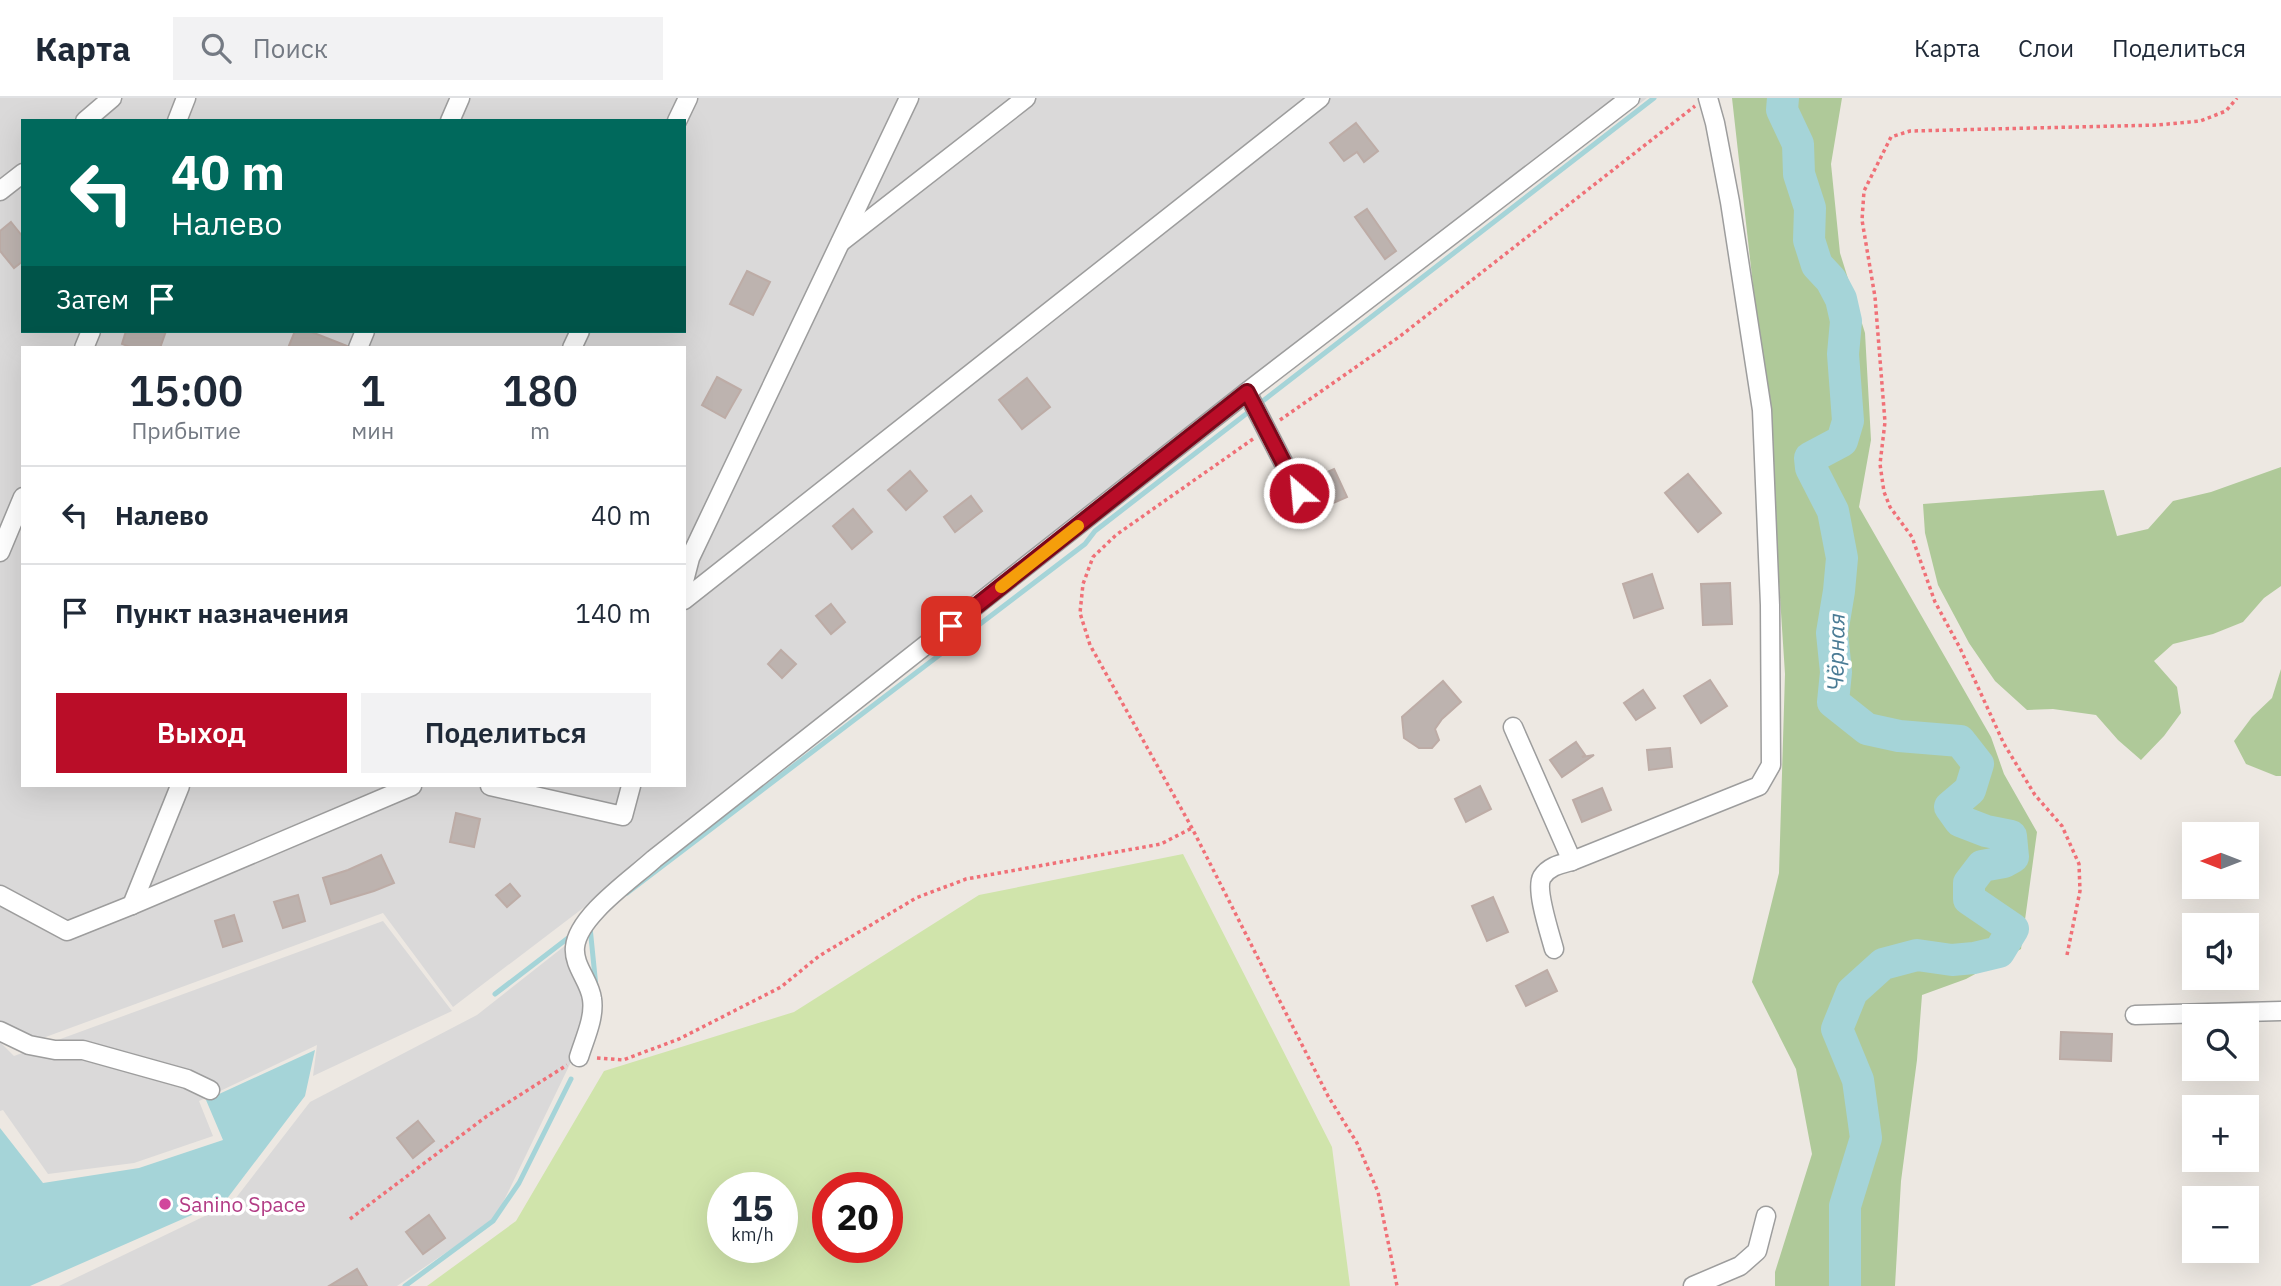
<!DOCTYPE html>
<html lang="ru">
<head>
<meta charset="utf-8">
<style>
	body { margin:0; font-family:"IBM Plex Sans",sans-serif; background:#f2f2f3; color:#1f2937; height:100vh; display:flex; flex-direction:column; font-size:26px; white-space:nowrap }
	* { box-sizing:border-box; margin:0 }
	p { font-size:23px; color:#747a83 }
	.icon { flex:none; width:38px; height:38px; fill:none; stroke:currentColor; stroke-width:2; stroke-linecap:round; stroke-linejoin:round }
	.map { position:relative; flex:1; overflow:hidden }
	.sheet { position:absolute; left:21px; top:248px; width:665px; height:441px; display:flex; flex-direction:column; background:#fff; border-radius:0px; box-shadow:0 7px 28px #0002 }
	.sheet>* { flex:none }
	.guide { position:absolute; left:21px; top:21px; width:665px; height:214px; border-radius:0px; box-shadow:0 7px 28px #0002; background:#00695c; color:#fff; overflow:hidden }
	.needle { width:46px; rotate:270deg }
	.controls { position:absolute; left:2182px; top:724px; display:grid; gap:14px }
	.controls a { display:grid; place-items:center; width:77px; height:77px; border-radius:0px; background:#fff; box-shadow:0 7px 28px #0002; font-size:35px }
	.speed { position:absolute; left:707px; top:1074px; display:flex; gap:14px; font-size:35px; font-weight:700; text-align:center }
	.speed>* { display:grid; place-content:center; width:91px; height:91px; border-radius:50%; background:#fff; box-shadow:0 7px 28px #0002; line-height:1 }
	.speed small { font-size:18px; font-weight:400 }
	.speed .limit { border:10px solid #d22; background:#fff; color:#111 }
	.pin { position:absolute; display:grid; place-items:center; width:60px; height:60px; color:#fff; margin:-30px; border-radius:14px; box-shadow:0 4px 10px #0006 }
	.me { position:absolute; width:77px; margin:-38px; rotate:333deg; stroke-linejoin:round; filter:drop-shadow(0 0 5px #0008) }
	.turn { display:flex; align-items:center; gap:24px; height:147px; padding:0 35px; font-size:32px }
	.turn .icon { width:91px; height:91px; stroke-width:2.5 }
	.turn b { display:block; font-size:49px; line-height:60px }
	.then { display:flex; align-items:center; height:66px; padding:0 35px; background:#0003; gap:14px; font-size:26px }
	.eta { display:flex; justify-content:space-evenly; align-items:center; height:119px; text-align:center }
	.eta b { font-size:42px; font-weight:600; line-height:49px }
	.action { display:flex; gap:14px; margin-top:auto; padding:14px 35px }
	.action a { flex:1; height:80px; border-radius:0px; background:#ba0d28; color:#fff; font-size:28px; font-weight:600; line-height:80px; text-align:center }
	.action a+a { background:#f2f2f3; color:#1f2937 }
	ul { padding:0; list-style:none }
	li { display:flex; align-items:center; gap:21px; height:98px; padding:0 35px; border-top:2px solid #e0e1e3 }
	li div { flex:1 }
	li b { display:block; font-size:26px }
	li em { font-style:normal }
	header { display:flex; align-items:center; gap:42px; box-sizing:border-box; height:98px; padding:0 35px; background:#fff; border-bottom:2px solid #e0e1e3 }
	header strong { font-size:33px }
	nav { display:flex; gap:38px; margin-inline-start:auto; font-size:24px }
	.search { width:490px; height:63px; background:#f2f2f3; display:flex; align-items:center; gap:18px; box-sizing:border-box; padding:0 24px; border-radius:0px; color:#747a83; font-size:26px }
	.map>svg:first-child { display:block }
	.residential { fill:#dad9d9; fill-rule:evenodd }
	.grass { fill:#d0e4ab; fill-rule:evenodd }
	.forest { fill:#afc999 }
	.water { fill:#a5d4d8 }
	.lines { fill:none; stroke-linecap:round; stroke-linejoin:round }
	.stream { stroke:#a5d4d8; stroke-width:5 }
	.river { stroke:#a5d4d8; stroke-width:32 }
	.building { fill:#bdb3af; stroke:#bdaca6; stroke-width:2 }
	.minor-casing { stroke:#9d9d9d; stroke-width:21 }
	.path { stroke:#f07077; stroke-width:3.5; stroke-dasharray:3.5 3.5; stroke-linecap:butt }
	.minor { stroke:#fff; stroke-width:18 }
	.route-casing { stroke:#79081a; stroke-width:18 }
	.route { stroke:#ba0d28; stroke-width:12 }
	.slow { stroke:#f59e0b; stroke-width:12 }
	.hotel-dot { fill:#d1479c; stroke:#fff; stroke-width:2.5 }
	.labels { text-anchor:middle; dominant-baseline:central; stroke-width:7; stroke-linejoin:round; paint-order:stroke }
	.hotel-label { font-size:21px; fill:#b23c85; stroke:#fff; text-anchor:start }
	.water-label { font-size:23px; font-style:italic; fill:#4a7b95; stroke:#fff }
</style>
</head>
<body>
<header>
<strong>Карта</strong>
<div class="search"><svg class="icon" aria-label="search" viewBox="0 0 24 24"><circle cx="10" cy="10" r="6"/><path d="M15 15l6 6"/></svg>Поиск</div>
<nav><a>Карта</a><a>Слои</a><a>Поделиться</a></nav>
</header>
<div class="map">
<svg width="2281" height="1188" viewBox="0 0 2281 1188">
	<rect width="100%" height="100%" fill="#ede8e2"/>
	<g class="residential">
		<path d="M0,0H1647L453,909L383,815L13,951L0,934ZM23,23H684V233H23ZM23,250H684V688H23Z"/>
		<path d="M383,823L452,913L313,978L317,947L199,1003L213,1038L134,1065L48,1076L3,1012L0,1013V944L14,958Z"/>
		<path d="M585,832V935L495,1121L397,1188H59L232,1105L310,1004L477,917Z"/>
	</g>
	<path class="grass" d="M1183,756L1332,1049L1350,1188H427L516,1123L604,973L794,914L979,797ZM723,1090H782V1150H723ZM887,1090V1150H828V1090Z"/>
	<g class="forest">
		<path d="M1732,0H1842L1831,66L1840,155L1865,235L1871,342L1859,409L1991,639L2004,676L2037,734L2021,851L1966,881L1922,897L1917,962L1901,1083L1895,1188H1775V1174L1812,1056L1796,971L1752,884L1779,775L1785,576L1769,330Z"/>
		<path d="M2281,369V488L2264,500L2243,524L2213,536L2173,546L2154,563L2177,589L2181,615L2164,638L2141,662L2118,642L2096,617L2053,611L2027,612L1995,583L1969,545L1938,487L1925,435L1923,406L2104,392L2117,438L2148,431L2173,403L2211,394Z"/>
		<path d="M2281,571V678H2276L2246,666L2234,643L2252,619L2272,600Z"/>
	</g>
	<path class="water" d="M315,952L305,998L226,1102L30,1188H0V1030L43,1085L139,1070L223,1042L206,1002Z"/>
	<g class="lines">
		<g class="stream">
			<path d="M627,795L1085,446L1095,433L1654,0"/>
			<path d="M590,829L596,889"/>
			<path d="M495,896L572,837"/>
			<path d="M405,1188L493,1123L519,1085L571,981"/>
		</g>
		<path class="river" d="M1783,0L1782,12L1798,46L1799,76L1810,110L1809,142L1817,167L1831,182L1841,201L1846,223L1843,256L1848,323L1842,343L1810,360L1811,370L1833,413L1842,460L1839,493L1832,535L1836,574L1833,604L1867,631L1899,638L1960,643L1978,666L1970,692L1950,709L1960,723L1986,733L2011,738L2013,759L2004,764L1982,768L1969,785V801L2013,831L1999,854L1974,860L1952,862L1917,857L1883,866L1852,894L1837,931L1858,982L1866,1040L1845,1108V1188"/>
	</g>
	<g class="building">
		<path d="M1356,25L1378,53L1364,64L1357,54L1344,63L1330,45Z"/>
		<path d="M1367,111L1396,153L1385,161L1355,119Z"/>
		<path d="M11,124L23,139V163L14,170L0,153V133Z"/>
		<path d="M747,173L770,184L753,217L730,206Z"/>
		<path d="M126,233H166L160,250H133L122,246Z"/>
		<path d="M295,233H309L347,248V250H288Z"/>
		<path d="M717,279L741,292L725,320L702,307Z"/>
		<path d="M1027,280L1050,309L1022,331L999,302Z"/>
		<path d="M1334,371L1347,399L1322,410L1309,382Z"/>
		<path d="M910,373L927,393L906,412L888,392Z"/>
		<path d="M1688,376L1721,415L1698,434L1665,395Z"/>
		<path d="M971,398L982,413L955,434L944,419Z"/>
		<path d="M853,411L872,434L852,451L833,428Z"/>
		<path d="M1652,476L1663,510L1634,520L1623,486Z"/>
		<path d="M1730,485L1732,526L1703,527L1701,486Z"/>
		<path d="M831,506L845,524L831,536L816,518Z"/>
		<path d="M781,552L796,566L782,580L768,566Z"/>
		<path d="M1710,582L1727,608L1701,625L1684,598Z"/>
		<path d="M1443,583L1461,604L1442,621L1435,631L1439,642L1432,650H1419L1404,640L1402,619Z"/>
		<path d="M1643,592L1655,610L1636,622L1624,605Z"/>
		<path d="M1576,644L1585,657L1582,659L1594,657L1562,679L1550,662Z"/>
		<path d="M1670,650L1672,669L1649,672L1647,652Z"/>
		<path d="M1480,688L1491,711L1466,724L1455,701Z"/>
		<path d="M1602,690L1611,712L1582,724L1573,702Z"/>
		<path d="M456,715L480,721L474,749L450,744Z"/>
		<path d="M381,757L394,785L374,793L331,806L323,780L348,772Z"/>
		<path d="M510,786L520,798L507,809L496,797Z"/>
		<path d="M298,797L305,823L283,830L274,804Z"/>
		<path d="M1493,799L1508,834L1487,843L1472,808Z"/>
		<path d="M234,817L242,843L223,849L215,823Z"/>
		<path d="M1547,872L1557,893L1526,908L1516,888Z"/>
		<path d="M2061,934L2112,936L2111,963L2060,961Z"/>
		<path d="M418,1023L434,1043L413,1060L397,1040Z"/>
		<path d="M429,1117L445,1140L423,1156L406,1134Z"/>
		<path d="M357,1171L367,1188H329Z"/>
	</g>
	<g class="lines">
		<defs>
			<g id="minor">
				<path d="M85,23L112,0"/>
				<path d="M177,23L186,0"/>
				<path d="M450,23L460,0"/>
				<path d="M677,23L688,0"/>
				<path d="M0,93L23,75"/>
				<path d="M841,144L1026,0"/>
				<path d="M84,250L91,233"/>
				<path d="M358,250L365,233"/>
				<path d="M572,250L580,233"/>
				<path d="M1247,294L1299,395"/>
				<path d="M0,454L23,399"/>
				<path d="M684,483L690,460L909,0"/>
				<path d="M684,502L1320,0"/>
				<path d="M1513,629L1572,763"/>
				<path d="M490,688L623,718L631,688"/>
				<path d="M0,797L67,833L132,807L412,688"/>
				<path d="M132,807L180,688"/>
				<path d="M1554,851C1550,836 1535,791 1542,779C1549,768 1561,766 1572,763L1759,688L1771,667L1770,507L1762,312L1730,104L1715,25L1708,0"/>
				<path d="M2135,917L2281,913"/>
				<path d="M0,933L29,947L55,952H83L187,981L210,992"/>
				<path d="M579,959C584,942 595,920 592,901C590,883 573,868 575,849C578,818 631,782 654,761L1247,294L1630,0"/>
				<path d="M1693,1188L1740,1168L1757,1153L1766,1118"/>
			</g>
		</defs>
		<use href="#minor" class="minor-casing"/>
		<g class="path">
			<path d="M1280,322L1399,239L1695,8"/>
			<path d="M1253,341L1116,437L1093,459L1083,486L1080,515L1090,547L1192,730L1328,998L1357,1045L1378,1094L1397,1188"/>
			<path d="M2067,857L2080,793L2079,766L2062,728L2035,697L2004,646L1960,550L1935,504L1912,439L1890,409L1884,394L1880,366L1885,324L1875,199L1862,122L1864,93L1891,39L1910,33L2158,27L2200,23L2226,13L2237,0"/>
			<path d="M597,960L623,962L679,941L781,889L819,858L916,800L966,781L1161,746L1192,730"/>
			<path d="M350,1121L487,1018L567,967"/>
		</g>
		<use href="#minor" class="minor"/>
	</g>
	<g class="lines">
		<defs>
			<path id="route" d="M951,528L1247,294L1299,395"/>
		</defs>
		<use href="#route" class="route-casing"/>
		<use href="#route" class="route"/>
		<path class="slow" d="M1001,489L1078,428"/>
	</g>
	<circle class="hotel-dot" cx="165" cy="1106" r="7"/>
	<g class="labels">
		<g class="hotel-label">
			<text x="179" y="1106">Sanino Space</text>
		</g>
		<g class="water-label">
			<text transform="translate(1835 554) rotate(-89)">Чёрная</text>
		</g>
	</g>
</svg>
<div class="controls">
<a><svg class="needle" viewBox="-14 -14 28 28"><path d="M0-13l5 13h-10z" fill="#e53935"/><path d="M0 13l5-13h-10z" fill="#747a83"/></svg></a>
<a><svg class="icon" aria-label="sound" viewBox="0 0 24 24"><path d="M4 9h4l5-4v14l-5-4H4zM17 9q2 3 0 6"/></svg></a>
<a><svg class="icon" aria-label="search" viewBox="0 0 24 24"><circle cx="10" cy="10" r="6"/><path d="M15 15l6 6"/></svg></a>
<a>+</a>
<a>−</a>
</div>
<div class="speed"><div>15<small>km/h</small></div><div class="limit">20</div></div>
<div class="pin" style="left:951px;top:528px;background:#d93025"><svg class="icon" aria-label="arrive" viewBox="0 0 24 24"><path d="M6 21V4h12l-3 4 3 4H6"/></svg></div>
<svg class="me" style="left:1299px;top:395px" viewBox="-20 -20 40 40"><circle r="17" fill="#ba0d28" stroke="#fff" stroke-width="3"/><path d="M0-11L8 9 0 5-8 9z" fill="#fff"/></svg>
<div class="guide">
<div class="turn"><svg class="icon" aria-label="left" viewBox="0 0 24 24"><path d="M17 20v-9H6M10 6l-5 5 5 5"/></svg><div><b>40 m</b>Налево</div></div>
<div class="then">Затем<svg class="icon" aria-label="arrive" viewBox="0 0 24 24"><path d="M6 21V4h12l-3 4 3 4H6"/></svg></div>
</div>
<section class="sheet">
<div class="eta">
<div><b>15:00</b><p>Прибытие</p></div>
<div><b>1</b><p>мин</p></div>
<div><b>180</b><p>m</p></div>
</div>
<ul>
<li><svg class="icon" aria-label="left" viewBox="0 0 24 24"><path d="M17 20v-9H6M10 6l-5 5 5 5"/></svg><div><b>Налево</b></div><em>40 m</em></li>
<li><svg class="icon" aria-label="arrive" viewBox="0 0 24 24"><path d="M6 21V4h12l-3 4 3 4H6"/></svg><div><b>Пункт назначения</b></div><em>140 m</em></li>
</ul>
<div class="action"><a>Выход</a><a>Поделиться</a></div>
</section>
</div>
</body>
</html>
